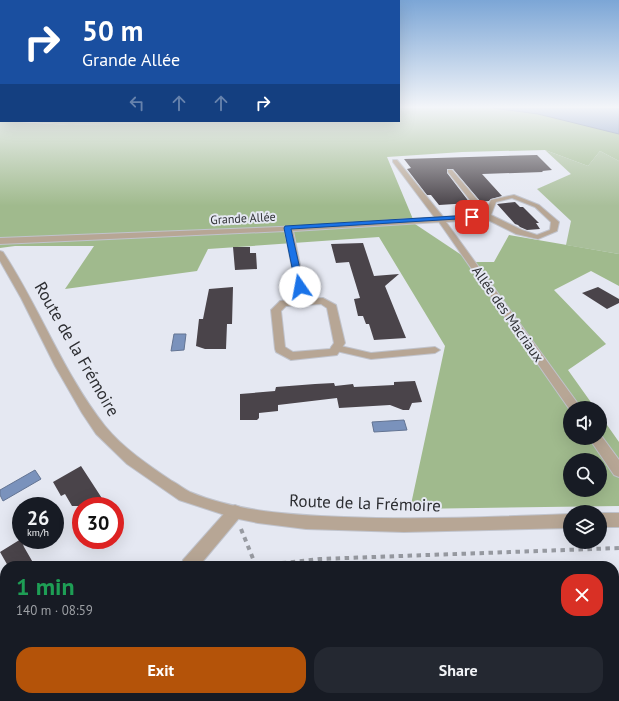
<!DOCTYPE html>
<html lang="en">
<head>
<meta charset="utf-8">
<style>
	body { margin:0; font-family:"PT Sans",sans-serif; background:#242831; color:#f1f3f6; height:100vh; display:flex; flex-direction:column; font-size:15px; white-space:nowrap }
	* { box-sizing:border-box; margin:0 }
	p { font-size:13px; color:#9ea1a6 }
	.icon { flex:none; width:22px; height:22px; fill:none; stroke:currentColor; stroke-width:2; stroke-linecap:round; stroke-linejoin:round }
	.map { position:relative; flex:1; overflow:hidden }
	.side { position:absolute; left:0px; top:561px; width:619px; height:140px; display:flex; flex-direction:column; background:#171b24; border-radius:16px 16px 0 0; box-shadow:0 4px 16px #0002 }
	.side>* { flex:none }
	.top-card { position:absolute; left:0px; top:0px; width:400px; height:122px; box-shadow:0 4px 16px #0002; background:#1a4fa0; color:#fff; overflow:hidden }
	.fabs { position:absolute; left:563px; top:401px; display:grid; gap:8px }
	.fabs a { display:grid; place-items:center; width:44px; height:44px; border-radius:50%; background:#171b24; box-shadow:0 4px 16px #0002; font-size:20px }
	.speed { position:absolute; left:12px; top:497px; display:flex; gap:8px; font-size:20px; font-weight:700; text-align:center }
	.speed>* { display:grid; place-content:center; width:52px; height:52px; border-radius:50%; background:#171b24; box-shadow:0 4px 16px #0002; line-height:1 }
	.speed small { font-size:10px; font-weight:400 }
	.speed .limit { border:6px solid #d22; background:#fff; color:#111 }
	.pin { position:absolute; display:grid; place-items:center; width:34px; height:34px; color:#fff; margin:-17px; border-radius:8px; box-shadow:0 2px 6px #0006 }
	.me { position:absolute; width:44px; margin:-22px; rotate:348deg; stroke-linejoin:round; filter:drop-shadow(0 0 3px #0008) }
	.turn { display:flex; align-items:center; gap:14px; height:84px; padding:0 16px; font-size:18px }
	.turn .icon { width:52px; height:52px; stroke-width:2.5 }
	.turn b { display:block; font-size:28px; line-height:34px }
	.lanes { display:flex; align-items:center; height:38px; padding:0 16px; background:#0003; justify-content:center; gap:20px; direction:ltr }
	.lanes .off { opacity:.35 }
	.round { display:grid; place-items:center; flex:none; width:42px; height:42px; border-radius:16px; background:#242831 }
	.summary { display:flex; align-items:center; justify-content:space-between; height:68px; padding:0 16px }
	h1 { font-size:24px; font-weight:700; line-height:30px; color:#1e9e55 }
	.cta { display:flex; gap:8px; margin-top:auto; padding:8px 16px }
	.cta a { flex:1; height:46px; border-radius:16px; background:#b45309; color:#fff; font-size:16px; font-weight:700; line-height:46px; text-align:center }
	.cta a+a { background:#242831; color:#f1f3f6 }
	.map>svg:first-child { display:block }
	.green { fill:#a9bf9a }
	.forest { fill:#a0ba8d; fill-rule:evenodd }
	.water { fill:#7a92bc; stroke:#637493 }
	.building { fill:#4a444a }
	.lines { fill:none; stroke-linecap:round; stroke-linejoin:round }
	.service-casing { stroke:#c0c3cc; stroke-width:2 }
	.minor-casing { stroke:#c0c3cc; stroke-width:2 }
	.tertiary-casing { stroke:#c0c3cc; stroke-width:2 }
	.path { stroke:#979aa1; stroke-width:4; stroke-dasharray:4.5 4.5; stroke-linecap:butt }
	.service { fill:#b7a695; fill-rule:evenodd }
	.minor { fill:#b7a695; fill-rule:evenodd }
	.tertiary { fill:#b7a695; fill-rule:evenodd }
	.route { fill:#1a73e8; stroke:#114b97 }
	.labels { text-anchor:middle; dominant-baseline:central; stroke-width:4; stroke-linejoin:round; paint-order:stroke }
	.far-street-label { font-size:12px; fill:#2d2e32; stroke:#e5e8f2 }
	.street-label { font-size:14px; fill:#2d2e32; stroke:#e5e8f2 }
	.near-street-label { font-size:17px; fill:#2d2e32; stroke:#e5e8f2 }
</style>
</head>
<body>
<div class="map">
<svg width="619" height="701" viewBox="0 0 619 701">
	<rect width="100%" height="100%" fill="#e5e8f2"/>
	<g class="green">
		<path d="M17,121H227L69,125Z"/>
		<path d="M545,150L588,166L600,151L619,161V254L566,245L571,221L537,189L571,174Z"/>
		<path d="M5,687V696H69L61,701H0V690Z"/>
	</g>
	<path class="forest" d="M399,108C435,108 473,106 509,109C546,113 583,125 619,134V161L600,151L588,166L545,150L462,152L387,157L415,224L472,262H494L509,235L619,254V286L591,271L554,290L606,344L568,370L595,408H570V438H600V415L619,442V506L410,509L445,346L379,237L208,249L197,271L65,289L94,246H15L0,248V120L1,121L69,125L227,121H399ZM570,460H600V490H570Z"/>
	<g class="water">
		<path d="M493,108H619V134L538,114Z"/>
		<path d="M174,334H186L184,350L171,351Z"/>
		<path d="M404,420L407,430L374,432L372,422Z"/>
		<path d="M35,470L41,479L3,501L0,495V490Z"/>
	</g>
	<g class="building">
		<path d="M537,155L552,170L542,171L543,172L482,174L502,196L491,199L489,201L481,202L453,169H447V173L470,203L439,205L431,195H427L407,169L411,168L404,159Z"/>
		<path d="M515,202L520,207H523L539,223H536L540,229L527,230L520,227L518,225L515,224L497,204Z"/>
		<path d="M363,243L374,276L399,274L385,286L406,338L374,340L369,324H366L363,316H358L354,299L360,298L349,262L336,263L331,244Z"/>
		<path d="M233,247H250V253H256L257,269L235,270Z"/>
		<path d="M233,287L232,324H227L226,349H205L196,346L199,319H203L209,289Z"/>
		<path d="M598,287L619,299V303L607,309L582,293Z"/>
		<path d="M415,381L422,402L412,403L409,410H403L390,405L339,408L337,398L278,405V411L259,413V418L257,420H240V394L275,391L276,387L315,384L334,383L335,386L353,384L354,387L394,385V382Z"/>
		<path d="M81,466L107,506H72L65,494L61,496L53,482Z"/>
		<path d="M21,539L24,547L35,566H8L0,552Z"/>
	</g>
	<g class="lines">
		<defs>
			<g id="service">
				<path d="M393,160H397L444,218V222H438L393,162Z"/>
				<path d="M448,170H452L486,210L491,200L514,195L539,205L559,222L557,231L538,239L516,234L484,218L448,172ZM512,198L535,207L551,222L550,230L537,235L522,230L491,215L496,202Z"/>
				<path d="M336,345L371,353L435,347L440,350L435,353L371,359L332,350L331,348L332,346Z"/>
			</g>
			<g id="minor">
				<path d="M487,214L491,216L490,218L446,222L581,408H570V410L439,222L293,231L307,299L323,298L336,305L345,343L337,355L291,360L276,352L275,349L271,310L280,301L298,299L285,231L0,244V238L304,226ZM321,304L327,308L334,343L330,349L293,352L285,347L281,311L286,306Z"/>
				<path d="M600,434L619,460V477L614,475L589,438H600Z"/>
				<path d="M235,505L240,507L242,512L240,517L199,566H181L183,560L230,507Z"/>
				<path d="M5,662V680L0,682V664Z"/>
			</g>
			<g id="tertiary">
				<path d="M0,251L3,252C40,308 63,373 105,426C123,448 148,465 172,481C178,484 184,489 190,492C238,512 293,515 344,517C419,520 495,517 570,514V528L404,532L306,529L258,523L234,518L179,500L127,464L96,434L82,413L55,366L21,298L0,261Z"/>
				<rect x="600" y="513" width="19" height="14"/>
			</g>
		</defs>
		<use href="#service" class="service-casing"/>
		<use href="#minor" class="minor-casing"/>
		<use href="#tertiary" class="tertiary-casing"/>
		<g class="path">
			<path d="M241,529L256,566"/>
			<path d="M255,566L320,559L619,548"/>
			<path d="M14,701L23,696"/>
		</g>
		<use href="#service" class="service"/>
		<use href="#minor" class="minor"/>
		<use href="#tertiary" class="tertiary"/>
	</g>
	<linearGradient id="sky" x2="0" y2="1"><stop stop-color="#7ca6d6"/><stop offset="0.52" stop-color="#f3f5f9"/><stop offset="1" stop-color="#f3f5f9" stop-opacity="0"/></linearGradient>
	<rect width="619" height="206" fill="url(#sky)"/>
	<path class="route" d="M472,215L475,217L474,218L291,229L304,287L300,289L296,287L284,228L285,226Z"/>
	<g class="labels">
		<g class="far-street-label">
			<text transform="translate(243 218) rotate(-3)">Grande Allée</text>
		</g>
		<g class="street-label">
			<text transform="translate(508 314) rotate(55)">Allée des Macriaux</text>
		</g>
		<g class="near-street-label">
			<text transform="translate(77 349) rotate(60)">Route de la Frémoire</text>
			<text transform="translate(365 503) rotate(2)">Route de la Frémoire</text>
		</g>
	</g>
</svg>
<div class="fabs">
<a><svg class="icon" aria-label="sound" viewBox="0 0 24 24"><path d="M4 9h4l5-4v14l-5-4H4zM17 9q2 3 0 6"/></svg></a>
<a><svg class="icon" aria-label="search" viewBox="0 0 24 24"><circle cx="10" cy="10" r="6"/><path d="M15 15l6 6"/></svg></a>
<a><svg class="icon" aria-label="layers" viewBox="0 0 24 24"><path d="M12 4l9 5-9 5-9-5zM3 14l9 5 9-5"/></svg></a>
</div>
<div class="speed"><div>26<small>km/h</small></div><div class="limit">30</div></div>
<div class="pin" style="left:472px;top:217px;background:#d93025"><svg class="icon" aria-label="arrive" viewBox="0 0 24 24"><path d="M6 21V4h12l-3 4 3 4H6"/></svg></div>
<svg class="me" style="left:300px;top:287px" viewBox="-20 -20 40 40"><circle r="19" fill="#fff"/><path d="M0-13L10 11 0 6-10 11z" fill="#1a73e8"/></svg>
<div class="top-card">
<div class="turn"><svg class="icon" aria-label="right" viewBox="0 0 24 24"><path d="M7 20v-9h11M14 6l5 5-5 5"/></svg><div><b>50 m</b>Grande Allée</div></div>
<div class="lanes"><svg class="icon off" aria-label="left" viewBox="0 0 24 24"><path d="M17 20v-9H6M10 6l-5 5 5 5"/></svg><svg class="icon off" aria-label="ahead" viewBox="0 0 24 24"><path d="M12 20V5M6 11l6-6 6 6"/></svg><svg class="icon off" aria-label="ahead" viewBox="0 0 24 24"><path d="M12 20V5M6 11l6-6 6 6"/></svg><svg class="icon" aria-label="right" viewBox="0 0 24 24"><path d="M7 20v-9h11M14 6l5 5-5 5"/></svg></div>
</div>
<section class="side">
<div class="summary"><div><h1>1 min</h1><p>140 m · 08:59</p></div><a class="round" style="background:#d93025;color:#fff"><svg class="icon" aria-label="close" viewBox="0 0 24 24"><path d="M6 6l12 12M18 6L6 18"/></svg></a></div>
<div class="cta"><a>Exit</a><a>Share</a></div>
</section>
</div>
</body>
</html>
